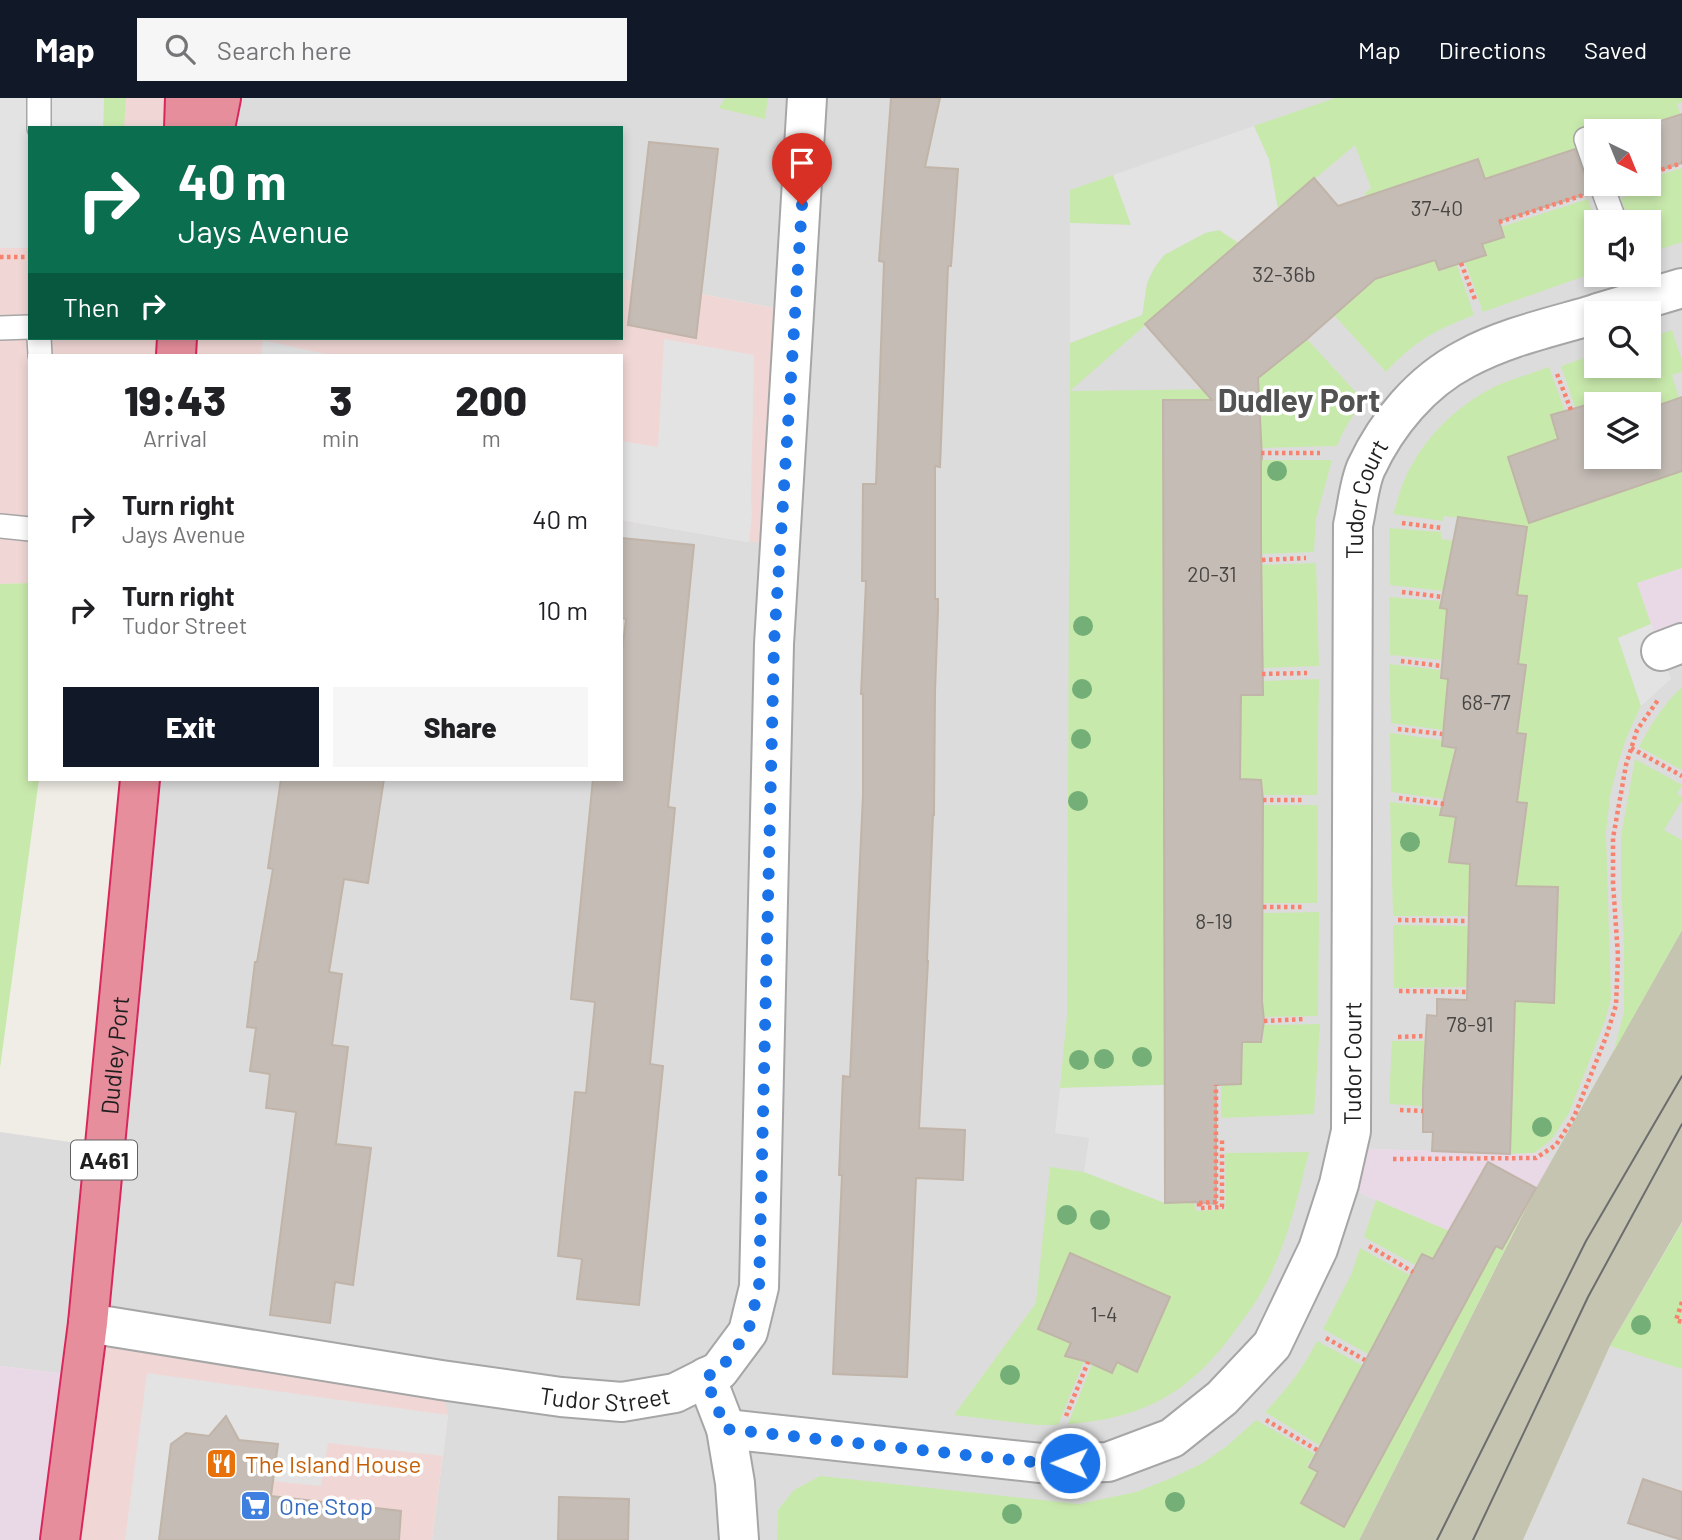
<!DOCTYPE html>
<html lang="en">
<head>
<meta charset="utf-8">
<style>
	body { margin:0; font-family:Barlow,sans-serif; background:#f6f6f6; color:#202124; height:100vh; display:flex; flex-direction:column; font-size:26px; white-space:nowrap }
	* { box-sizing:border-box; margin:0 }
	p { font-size:23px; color:#757577 }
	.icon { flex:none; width:38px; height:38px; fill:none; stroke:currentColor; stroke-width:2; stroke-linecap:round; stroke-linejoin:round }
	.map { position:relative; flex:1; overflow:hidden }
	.details { position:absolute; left:28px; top:256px; width:595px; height:427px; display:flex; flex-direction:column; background:#fff; border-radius:0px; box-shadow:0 4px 10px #0003 }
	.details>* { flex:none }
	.banner { position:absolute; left:28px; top:28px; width:595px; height:214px; border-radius:0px; box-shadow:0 4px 10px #0003; background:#0b6e4f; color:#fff; overflow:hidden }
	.needle { width:46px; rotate:137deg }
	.buttons { position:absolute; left:1584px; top:21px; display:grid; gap:14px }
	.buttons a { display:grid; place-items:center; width:77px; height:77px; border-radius:0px; background:#fff; box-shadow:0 4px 10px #0003; font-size:35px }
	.pin { position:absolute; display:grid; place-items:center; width:60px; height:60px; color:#fff; margin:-72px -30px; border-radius:50% 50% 50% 0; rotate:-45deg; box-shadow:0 0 7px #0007 }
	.pin .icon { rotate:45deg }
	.me { position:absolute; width:77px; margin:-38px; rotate:271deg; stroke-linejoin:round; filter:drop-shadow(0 0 5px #0008) }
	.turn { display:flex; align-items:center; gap:24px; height:147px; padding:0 35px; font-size:32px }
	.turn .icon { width:91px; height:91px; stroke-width:2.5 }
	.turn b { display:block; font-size:49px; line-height:60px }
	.then { display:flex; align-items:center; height:66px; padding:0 35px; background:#0003; gap:14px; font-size:26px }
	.eta { display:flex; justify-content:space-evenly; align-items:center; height:119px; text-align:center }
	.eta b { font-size:42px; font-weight:800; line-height:49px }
	.button { display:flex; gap:14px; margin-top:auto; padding:14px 35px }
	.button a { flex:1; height:80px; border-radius:0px; background:#111827; color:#fff; font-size:28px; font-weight:800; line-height:80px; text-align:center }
	.button a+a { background:#f6f6f6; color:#202124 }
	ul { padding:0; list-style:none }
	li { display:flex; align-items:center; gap:21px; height:91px; padding:0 35px }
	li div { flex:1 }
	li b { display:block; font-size:26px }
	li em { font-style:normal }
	header { display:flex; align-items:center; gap:42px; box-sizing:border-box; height:98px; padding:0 35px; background:#111827; color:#fff }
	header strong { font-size:33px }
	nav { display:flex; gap:38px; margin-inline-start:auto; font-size:24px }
	.search { width:490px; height:63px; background:#f6f6f6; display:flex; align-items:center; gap:18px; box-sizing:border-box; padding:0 24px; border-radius:0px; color:#757577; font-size:26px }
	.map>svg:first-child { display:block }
	.residential { fill:#dddcdc; fill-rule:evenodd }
	.commercial { fill:#f0d7d5 }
	.industrial { fill:#e9d8e5 }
	.construction { fill:#c4c4b1 }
	.grass { fill:#c8e9ac }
	.parking { fill:#e3e3e3 }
	.building { fill:#c4bcb5; stroke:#c1b4a8; stroke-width:2 }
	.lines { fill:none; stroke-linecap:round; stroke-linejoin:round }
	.lane-casing { stroke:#a6a6a6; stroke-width:26 }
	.street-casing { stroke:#a6a6a6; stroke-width:42 }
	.highway-casing { stroke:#d9275d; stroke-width:42 }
	.path { stroke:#f8826e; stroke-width:4.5; stroke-dasharray:3.5 3.5; stroke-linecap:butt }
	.lane { stroke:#fff; stroke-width:23 }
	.street { stroke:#fff; stroke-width:38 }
	.highway { stroke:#e68e9b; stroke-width:38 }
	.tram { stroke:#6d6d6d; stroke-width:2 }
	.path-bridge { stroke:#f8826e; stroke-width:4.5; stroke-dasharray:3.5 3.5; stroke-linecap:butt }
	.tree { fill:#73af76 }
	.route { stroke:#1a73e8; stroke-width:12; stroke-dasharray:0 21.6 }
	.labels { text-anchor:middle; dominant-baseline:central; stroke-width:7; stroke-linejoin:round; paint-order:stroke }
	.number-label { font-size:21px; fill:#484644 }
	.shield { fill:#fff; stroke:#626262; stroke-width:2 }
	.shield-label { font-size:23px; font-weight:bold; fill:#1f1f1f }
	.street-label { font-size:24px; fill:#1f1f1f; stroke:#fff }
	.food-label { font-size:24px; fill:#c56008; stroke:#fff; text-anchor:start }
	.shop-label { font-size:24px; fill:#366cbe; stroke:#fff; text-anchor:start }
	.district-label { font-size:32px; font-weight:bold; fill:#525252; stroke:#fff }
</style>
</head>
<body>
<header>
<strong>Map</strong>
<div class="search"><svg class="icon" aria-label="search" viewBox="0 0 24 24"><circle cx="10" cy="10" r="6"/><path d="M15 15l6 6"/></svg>Search here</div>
<nav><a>Map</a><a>Directions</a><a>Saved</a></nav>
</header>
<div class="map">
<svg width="1682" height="1442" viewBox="0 0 1682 1442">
	<rect width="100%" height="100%" fill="#f0ede6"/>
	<g class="residential">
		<path d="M204,0H1682V470L1637,485L1661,553L1682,545V832L1551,1064L1534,1055L1510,1056L1347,1050L1339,1086L1461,1138L1501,1160L1359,1442H432L448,1317L82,1278L0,1268V1034L105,1049L140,681H621V422L749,444L795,214L621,181V30H199ZM1596,33H1648V86H1596ZM1596,124H1648V177H1596ZM1596,215H1648V268H1596ZM1596,306H1648V359H1596Z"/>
		<path d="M1682,1125V1442H1523L1610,1248Z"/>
	</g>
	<g class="commercial">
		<path d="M0,0H204L199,30H30V240H621V181L795,214L780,448L621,422V257H30V485L0,486Z"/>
		<path d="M88,1225L441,1282L448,1317L432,1442H60Z"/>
	</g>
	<g class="industrial">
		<path d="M1682,470V545L1661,553L1637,485Z"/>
		<path d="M1347,1050L1510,1056L1534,1055L1551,1064L1536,1090L1461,1138L1339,1086Z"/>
		<path d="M0,1268L82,1278L60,1442H0Z"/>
	</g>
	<path class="construction" d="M1682,832V1124L1610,1248L1523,1442H1359L1536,1090Z"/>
	<g class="grass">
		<path d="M104,0H126L124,30H103Z"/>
		<path d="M725,0H768L765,21L719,10Z"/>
		<path d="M1335,0H1682V4L1677,6L1680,16L1629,33H1596V44L1485,81L1478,61L1375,95L1401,173L1435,162L1439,173L1457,167L1474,217C1434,233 1416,242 1386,274L1334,217L1387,153L1365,95L1371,90L1355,47L1278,112L1269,62L1254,28Z"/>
		<path d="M1682,70V144L1649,155L1648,124H1629L1621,100L1662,87L1659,77Z"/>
		<path d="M1113,77L1132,127L1070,125V92Z"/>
		<path d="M1588,101L1596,127V174L1483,214L1465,164L1482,146L1501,129Z"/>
		<path d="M1219,132L1239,145L1070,293L1227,291L1307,241L1364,303C1352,317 1344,331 1337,348L1262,350L1261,334H1240L1163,303L1164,640L1240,597H1262L1263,583L1319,581L1317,697H1262V682L1240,681V649L1165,987L1060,990L1067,917L1070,245L1142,217L1147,185L1154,170L1164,157L1205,135Z"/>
		<path d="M1672,232L1682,263V274L1672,277L1679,300L1649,311L1648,306H1596V323L1590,305L1575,309L1561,268L1596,256V268H1648L1649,240Z"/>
		<path d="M1549,269L1565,313L1551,319L1558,341L1508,359L1530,425L1682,373V470L1637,485L1651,526L1618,540L1641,608L1627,638L1619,662L1610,698L1606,735L1611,900L1605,923L1569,1015L1551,1042L1534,1055L1510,1056L1515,903L1554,905L1558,789L1481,787L1480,803H1469V818H1393L1390,704L1443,710L1442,717L1456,719L1450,764L1518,773L1517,704L1526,637L1517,635L1518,566L1527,499L1517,497L1510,427L1444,418L1443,423L1393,416C1397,406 1399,395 1403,385C1421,342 1456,307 1498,287C1515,280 1533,275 1549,269Z"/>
		<path d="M1261,362H1332L1316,421L1314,454L1262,456V441H1240V376H1261Z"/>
		<path d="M1389,430L1441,434V441L1455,443L1443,493L1390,487Z"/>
		<path d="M1316,465L1319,568L1262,570L1261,467Z"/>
		<path d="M30,485V681H39L0,970V486Z"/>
		<path d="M1389,499L1442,503L1441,510L1455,512L1443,562L1390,557Z"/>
		<path d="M1389,566L1441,572L1440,579L1454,581L1443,632L1391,625Z"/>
		<path d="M1682,589V672L1639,649C1651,626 1663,607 1682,589Z"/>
		<path d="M1390,635L1441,642V648L1454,650L1448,694L1445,695L1444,701L1391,694Z"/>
		<path d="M1635,661L1682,687L1677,696L1682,699V702L1664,732L1682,742V832L1614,953L1624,913V845L1621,786V738Z"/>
		<path d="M1262,707H1318L1317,805H1263V788H1241Z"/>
		<path d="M1319,814L1318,918L1263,919L1264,902H1242L1241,829L1263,830V815Z"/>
		<path d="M1393,827L1468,828V843L1479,844L1477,880H1467L1466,889L1394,890Z"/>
		<path d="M1320,926L1314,1016L1221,1020V987L1241,986L1242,944L1263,943V927Z"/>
		<path d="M1392,943H1425L1424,959L1435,960L1423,1008L1389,1006Z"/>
		<path d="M1309,1054C1299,1094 1290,1134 1273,1171C1264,1192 1251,1212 1237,1230C1191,1294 1146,1320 1068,1326L1092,1266L1112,1275L1117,1264L1138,1273L1170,1199L1071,1156L1038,1230L1071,1245L1067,1256L1084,1263L1058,1327H1037L954,1317L1036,1205L1050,1069L1084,1074L1165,1105L1194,1104L1196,1113L1226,1111L1225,1055Z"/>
		<path d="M1536,1090L1359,1442H777L778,1412L794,1392L820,1378L1079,1406L1136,1394L1169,1381L1201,1366L1227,1348L1256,1322L1315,1356L1307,1368L1318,1374L1301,1405L1344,1429L1489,1161L1447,1138L1433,1161L1423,1156L1417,1168L1364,1139L1376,1102L1461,1138Z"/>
		<path d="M1682,1125V1271L1610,1248Z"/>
		<path d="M1360,1150L1411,1178L1385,1250L1375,1245L1368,1256L1323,1231L1351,1177Z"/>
		<path d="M1317,1243L1362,1267L1356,1279L1366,1285L1336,1340L1326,1335L1319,1347L1265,1314C1289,1289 1301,1273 1317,1243Z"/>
	</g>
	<g class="parking">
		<path d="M0,0H104L103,30H30V150H0Z"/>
		<path d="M1254,28L1269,62L1278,112L1239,145L1219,132L1205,135L1164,157L1154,170L1147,185L1142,217L1070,245V125L1131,127L1113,77Z"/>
		<path d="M664,241L754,257L751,401L752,416L749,444L621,422V343L658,349Z"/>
		<path d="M263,242L325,256L326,257H261Z"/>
		<path d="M1651,526L1671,581L1641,608L1618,540Z"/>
		<path d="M1165,987V1105L1084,1074L1089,1040L1055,1035L1060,990Z"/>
		<path d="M147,1275L448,1317L443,1358L328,1345L321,1388L273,1383L277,1347L239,1342L230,1326L220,1325L209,1338L186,1335L171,1346L159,1442H125Z"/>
	</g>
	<g class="building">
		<path d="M891,0H940L925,69L958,71L951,168H948L940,369L935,368V501H938V512L935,594L934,717H933L927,863H928L919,1030L965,1032L963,1082L916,1080L907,1279L833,1276L842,1077H839L843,978L850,979L863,697V596H861L866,483H862L863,386H876L884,164L879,163Z"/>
		<path d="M1682,16V65L1648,76V33H1629Z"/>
		<path d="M649,44L718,51L696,240L628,227Z"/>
		<path d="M1575,51L1583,75L1588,81L1587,84L1589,95L1499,123L1504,139L1482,146L1486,157L1439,172L1435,162L1375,181L1307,241L1258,280L1262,360L1261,359V444L1263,597H1241L1240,681L1261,682L1263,702L1262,902L1264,923L1261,944H1242L1241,986L1216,987V1106L1194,1104L1165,1105L1163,302H1212L1145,226L1314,80L1338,108L1478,61L1485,81Z"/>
		<path d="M1682,299V373L1529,425L1508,359L1558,341L1551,317L1590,306L1596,323V359H1648V311Z"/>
		<path d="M1458,419L1527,429L1517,497L1527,498L1518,566L1526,567L1517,635L1526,636L1517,704L1527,705L1516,788L1558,789L1554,905L1515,903L1510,1056L1432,1053L1433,1034H1423V992L1427,917L1437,918V901L1467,902L1470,766L1449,764L1456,719L1440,717L1456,650L1442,648L1448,581L1441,580L1447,511L1440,510Z"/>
		<path d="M621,440L694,447L668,709L675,710L650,966L663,968L639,1207L577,1201L582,1161L558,1158L575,994L586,995L595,904L571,901L593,681H621V562L626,521L621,520Z"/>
		<path d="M281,681H384L368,785L344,781L329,874L342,876L332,947L348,949L336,1046L371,1050L353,1187L335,1184L330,1225L270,1217L296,1014L266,1010L270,976L250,973L256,930L247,929L255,864H257L273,771L268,770Z"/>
		<path d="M1488,1064L1536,1090L1502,1151L1496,1148L1344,1429L1301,1405L1318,1374L1309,1369L1422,1156L1433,1161Z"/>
		<path d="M1070,1155L1170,1199L1137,1274L1117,1264L1112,1275L1088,1264L1065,1258L1071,1245L1038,1231Z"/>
		<path d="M226,1318L239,1342L278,1346L271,1398L401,1413L399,1442H159L171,1346L186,1335L209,1338Z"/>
		<path d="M1643,1381L1682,1394V1442L1628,1425Z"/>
		<path d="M559,1399L629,1401L628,1442H558Z"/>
	</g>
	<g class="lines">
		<defs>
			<g id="lane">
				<path d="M39,0V30"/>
				<path d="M1586,41L1596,70"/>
				<path d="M1601,86L1615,124"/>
				<path d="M1633,177L1641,202"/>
				<path d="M0,230L30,229"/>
				<path d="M39,240L40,257"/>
				<path d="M0,428L30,431"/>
			</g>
			<g id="street">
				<path d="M1598,215L1682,190"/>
				<path d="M1661,553L1682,545"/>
				<path id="s1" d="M88,1225L441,1282L561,1299L622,1304L675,1295L719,1273L748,1234L759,1189L774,546L807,0"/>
				<path d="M706,1279L726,1331L735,1385L739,1442"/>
				<path id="s2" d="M726,1331L1050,1366L1108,1364L1172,1340L1222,1300L1272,1247L1318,1151L1339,1086L1351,1033L1353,427C1357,410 1359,386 1366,370C1387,325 1421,284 1465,261C1505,239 1552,229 1596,216"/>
			</g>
			<g id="highway">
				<path d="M184,30L185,0"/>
				<path d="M215,30L221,0"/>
				<path d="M176,257L177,240"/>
				<path id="s3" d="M60,1442L88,1225L140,681"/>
			</g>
		</defs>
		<use href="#lane" class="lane-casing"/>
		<use href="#street" class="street-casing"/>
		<use href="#highway" class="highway-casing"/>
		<g class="path">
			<path d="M1648,76L1682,65"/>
			<path d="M1642,88L1656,83L1654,74"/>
			<path d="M0,159H30"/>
			<path d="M1461,165L1476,204"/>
			<path d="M1557,276L1571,312"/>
			<path d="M1261,355H1320"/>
			<path d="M1402,425L1442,430"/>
			<path d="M1262,462L1306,460"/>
			<path d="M1402,494L1443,499"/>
			<path d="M1401,563L1442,568"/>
			<path d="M1262,576L1307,575"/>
			<path d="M1398,631L1442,636"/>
			<path d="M1631,650L1682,678"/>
			<path d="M1399,700L1444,706"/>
			<path d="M1263,702H1304"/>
			<path d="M1263,809H1304"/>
			<path d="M1398,822L1468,823"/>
			<path d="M1399,893L1467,894"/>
			<path d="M1264,923L1305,921"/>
			<path d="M1398,939L1425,938"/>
			<path d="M1400,1012L1423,1013"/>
			<path d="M1393,1061L1536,1060L1556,1047L1574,1019L1606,939L1616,907L1618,858L1613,785V740L1626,667L1637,632L1658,602"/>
			<path d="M1199,1105L1216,1104V987"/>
			<path d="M1199,1105V1110L1222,1109V1040"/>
			<path d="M1369,1148L1413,1174"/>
			<path d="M1682,1204L1676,1222L1682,1224"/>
			<path d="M1326,1240L1365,1262"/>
			<path d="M1066,1318L1088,1264"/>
			<path d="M1266,1322L1317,1352"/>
		</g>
		<use href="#lane" class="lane"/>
		<use href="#street" class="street"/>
		<use href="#highway" class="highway"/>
		<g class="tram">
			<path d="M1437,1442L1586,1143L1682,978"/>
			<path d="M1473,1442L1588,1199L1682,1026"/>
		</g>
		<path class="path-bridge" d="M1499,124L1618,86"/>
	</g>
	<g class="tree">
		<circle cx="1277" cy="373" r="10"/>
		<circle cx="1083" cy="528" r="10"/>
		<circle cx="1082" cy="591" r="10"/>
		<circle cx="1081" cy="641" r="10"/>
		<circle cx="1078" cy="703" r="10"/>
		<circle cx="1410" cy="744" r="10"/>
		<circle cx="1142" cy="959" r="10"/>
		<circle cx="1104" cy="961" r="10"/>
		<circle cx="1079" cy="962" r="10"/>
		<circle cx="1542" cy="1029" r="10"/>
		<circle cx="1067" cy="1117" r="10"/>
		<circle cx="1100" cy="1122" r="10"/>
		<circle cx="1641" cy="1227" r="10"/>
		<circle cx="1010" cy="1277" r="10"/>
		<circle cx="1175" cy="1404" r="10"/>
		<circle cx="1012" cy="1416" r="10"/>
	</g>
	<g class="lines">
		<path class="route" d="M802,107L774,546L759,1189L748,1234L719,1273L705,1279L726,1331L1050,1366L1070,1365"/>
	</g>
	<defs>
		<symbol id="restaurant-square" viewBox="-11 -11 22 22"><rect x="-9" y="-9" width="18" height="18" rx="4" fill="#e8710a" stroke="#fff"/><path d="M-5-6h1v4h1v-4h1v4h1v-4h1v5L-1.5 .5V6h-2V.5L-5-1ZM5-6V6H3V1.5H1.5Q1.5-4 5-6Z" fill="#fff"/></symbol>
		<symbol id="supermarket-square" viewBox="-11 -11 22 22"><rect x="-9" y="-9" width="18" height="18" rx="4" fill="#3f7fe0" stroke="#fff"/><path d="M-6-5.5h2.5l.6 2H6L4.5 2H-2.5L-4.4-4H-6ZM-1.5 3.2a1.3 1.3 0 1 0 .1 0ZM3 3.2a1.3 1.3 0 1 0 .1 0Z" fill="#fff"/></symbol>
	</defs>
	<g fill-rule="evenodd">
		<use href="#restaurant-square" x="204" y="1348" width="35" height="35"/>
		<use href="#supermarket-square" x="238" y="1390" width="35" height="35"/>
	</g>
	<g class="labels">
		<g class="number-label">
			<text x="1437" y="109">37-40</text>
			<text x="1284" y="175">32-36b</text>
			<text x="1212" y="475">20-31</text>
			<text x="1486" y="603">68-77</text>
			<text x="1214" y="822">8-19</text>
			<text x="1470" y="925">78-91</text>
			<text x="1104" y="1215">1-4</text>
		</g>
		<rect class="shield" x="71" y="1042.5" width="66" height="39" rx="5"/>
		<g class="shield-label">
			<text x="104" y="1062">A461</text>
		</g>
		<g class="street-label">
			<text stroke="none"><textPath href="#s2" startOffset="1452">Tudor Court</textPath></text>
			<text stroke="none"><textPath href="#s3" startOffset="488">Dudley Port</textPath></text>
			<text stroke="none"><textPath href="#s2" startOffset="886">Tudor Court</textPath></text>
			<text stroke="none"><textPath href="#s1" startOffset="523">Tudor Street</textPath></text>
		</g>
		<g class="food-label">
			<text x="245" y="1365">The Island House</text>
		</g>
		<g class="shop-label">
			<text x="279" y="1407">One Stop</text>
		</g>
		<g class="district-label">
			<text x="1299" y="301">Dudley Port</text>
		</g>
	</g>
</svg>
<div class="buttons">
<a><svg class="needle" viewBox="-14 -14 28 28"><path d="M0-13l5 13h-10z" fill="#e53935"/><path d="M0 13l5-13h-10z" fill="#757577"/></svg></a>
<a><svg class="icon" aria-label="sound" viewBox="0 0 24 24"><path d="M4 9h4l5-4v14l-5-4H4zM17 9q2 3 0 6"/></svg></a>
<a><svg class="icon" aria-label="search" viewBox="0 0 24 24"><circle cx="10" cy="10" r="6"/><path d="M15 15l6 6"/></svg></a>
<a><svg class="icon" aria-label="layers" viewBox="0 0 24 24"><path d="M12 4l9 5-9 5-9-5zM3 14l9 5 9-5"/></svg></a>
</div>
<div class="pin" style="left:802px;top:107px;background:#d93025"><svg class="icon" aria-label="arrive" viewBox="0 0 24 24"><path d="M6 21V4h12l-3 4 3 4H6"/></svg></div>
<svg class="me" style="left:1070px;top:1365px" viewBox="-20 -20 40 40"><circle r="17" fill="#1a73e8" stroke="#fff" stroke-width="3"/><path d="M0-11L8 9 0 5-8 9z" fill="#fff"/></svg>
<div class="banner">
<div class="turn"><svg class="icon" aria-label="right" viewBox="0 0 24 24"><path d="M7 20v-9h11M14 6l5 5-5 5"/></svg><div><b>40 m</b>Jays Avenue</div></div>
<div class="then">Then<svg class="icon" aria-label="right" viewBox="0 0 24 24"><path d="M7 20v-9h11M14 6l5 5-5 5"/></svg></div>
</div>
<section class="details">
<div class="eta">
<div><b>19:43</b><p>Arrival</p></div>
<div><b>3</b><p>min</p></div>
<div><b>200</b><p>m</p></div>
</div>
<ul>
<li><svg class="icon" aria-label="right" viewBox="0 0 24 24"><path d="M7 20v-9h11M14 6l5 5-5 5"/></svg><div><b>Turn right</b><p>Jays Avenue</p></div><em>40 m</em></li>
<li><svg class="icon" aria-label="right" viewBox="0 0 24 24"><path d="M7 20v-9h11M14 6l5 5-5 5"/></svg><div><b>Turn right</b><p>Tudor Street</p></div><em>10 m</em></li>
</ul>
<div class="button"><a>Exit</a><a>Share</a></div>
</section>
</div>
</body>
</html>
